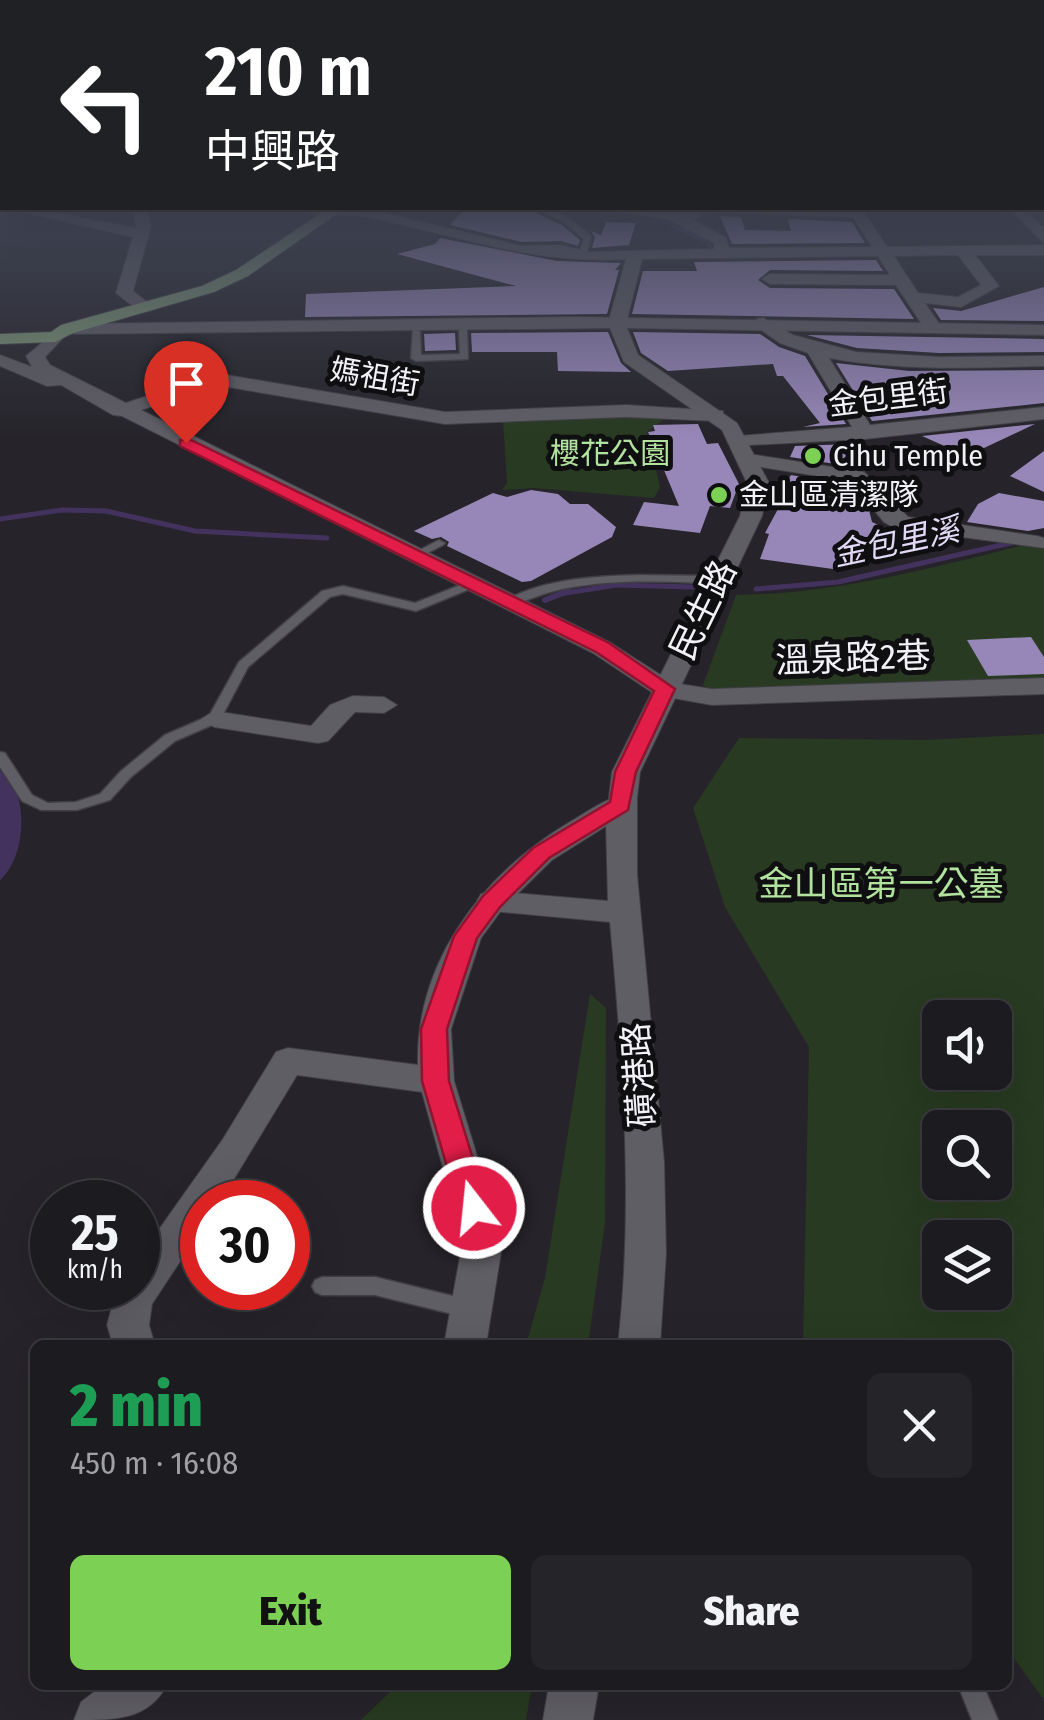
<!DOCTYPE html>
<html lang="en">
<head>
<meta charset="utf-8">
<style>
	body { margin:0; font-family:"Fira Sans Condensed","Noto Sans TC",sans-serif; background:#252429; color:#f1f3f6; height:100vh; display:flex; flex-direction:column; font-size:38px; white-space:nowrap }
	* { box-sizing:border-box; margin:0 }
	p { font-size:32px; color:#a0a1a5 }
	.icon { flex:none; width:55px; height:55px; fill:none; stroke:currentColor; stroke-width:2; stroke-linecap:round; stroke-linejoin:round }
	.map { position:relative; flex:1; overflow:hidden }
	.drawer { position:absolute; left:30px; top:1340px; width:982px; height:350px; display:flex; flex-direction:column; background:#1c1b20; border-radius:15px; box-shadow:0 10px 40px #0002,0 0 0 2px #3a393e }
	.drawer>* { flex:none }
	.guide { position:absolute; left:0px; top:0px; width:1045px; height:210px; box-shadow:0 10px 40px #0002,0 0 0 2px #3a393e; background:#202124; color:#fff; overflow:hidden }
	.tools { position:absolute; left:922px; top:1000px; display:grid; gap:20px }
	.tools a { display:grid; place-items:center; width:90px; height:90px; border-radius:15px; background:#1c1b20; box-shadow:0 10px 40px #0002,0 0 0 2px #3a393e; font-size:50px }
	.speed { position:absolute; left:30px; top:1180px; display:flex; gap:20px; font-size:50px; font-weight:700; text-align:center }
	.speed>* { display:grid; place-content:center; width:130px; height:130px; border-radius:50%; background:#1c1b20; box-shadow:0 10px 40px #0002,0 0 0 2px #3a393e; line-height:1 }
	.speed small { font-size:25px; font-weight:400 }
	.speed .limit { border:15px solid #d22; background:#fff; color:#111 }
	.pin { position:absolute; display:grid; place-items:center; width:85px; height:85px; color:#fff; margin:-102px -42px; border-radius:50% 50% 50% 0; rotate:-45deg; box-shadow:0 0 10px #0007 }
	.pin .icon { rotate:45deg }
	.me { position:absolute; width:110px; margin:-55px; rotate:344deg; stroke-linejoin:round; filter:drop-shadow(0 0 8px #0008) }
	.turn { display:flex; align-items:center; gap:35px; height:210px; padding:0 40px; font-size:45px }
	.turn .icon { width:130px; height:130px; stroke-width:2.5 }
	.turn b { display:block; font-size:70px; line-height:85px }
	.round { display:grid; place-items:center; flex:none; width:105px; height:105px; border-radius:15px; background:#252429 }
	.headline { display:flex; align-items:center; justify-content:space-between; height:170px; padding:0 40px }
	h1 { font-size:60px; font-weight:800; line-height:75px; color:#1e9e55 }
	.button { display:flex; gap:20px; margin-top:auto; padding:20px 40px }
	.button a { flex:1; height:115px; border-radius:15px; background:#7cd155; color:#111; font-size:40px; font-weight:800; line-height:115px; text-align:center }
	.button a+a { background:#252429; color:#f1f3f6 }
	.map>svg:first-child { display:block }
	.green { fill:#283a21; fill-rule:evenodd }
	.water { fill:#42325d }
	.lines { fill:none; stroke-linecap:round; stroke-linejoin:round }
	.stream-far2 { stroke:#42325d; stroke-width:4 }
	.stream-far1 { stroke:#42325d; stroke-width:5 }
	.stream { stroke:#42325d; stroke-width:6 }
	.building { fill:#9787b8 }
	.lane-casing { stroke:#413f45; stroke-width:3 }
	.street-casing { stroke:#413f45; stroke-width:2 }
	.secondary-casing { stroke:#413f45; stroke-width:2 }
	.primary-casing { stroke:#413f45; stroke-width:2 }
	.lane { fill:#605e65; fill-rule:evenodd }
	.street { fill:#605e65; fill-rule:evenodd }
	.secondary { fill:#605e65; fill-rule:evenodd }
	.primary { fill:#7c9674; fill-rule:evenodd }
	.route { fill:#e11d48; stroke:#92132f; stroke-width:2.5 }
	.poi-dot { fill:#7cd155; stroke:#0f0e11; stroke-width:4 }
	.labels { text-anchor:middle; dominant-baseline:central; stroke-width:10; stroke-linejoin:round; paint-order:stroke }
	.far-street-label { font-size:30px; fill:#f2f1f5; stroke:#0f0e11 }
	.far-park-label { font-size:30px; fill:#b1e29e; stroke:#0f0e11 }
	.far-poi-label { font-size:30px; fill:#f2f1f5; stroke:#0f0e11; text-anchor:start }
	.far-water-label { font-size:32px; font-style:italic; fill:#e2d9f7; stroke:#0f0e11 }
	.street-label { font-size:35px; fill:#f2f1f5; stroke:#0f0e11 }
	.park-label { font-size:35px; fill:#b1e29e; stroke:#0f0e11 }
</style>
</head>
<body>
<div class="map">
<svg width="1044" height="1720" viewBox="0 0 1044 1720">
	<rect width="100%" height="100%" fill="#26242a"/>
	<g class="green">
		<path d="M669,415L647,432L660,487L654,498L534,488L502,490L507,483L503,420Z"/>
		<path d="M1044,540V680L713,691L703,685L736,595C841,594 942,565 1044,540Z"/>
		<path d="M1044,734V1700L1008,1650V1345H803L809,1047L725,907L693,808L739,738L926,740ZM940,1018H995V1072H940ZM940,1128H995V1182H940ZM940,1238H995V1292H940Z"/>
		<path d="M590,994L606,1008L605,1223L588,1345H526L545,1278Z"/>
		<path d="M397,1685H532L526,1720H361Z"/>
	</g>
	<path class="water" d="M0,770C4,776 12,783 15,789C27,815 22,861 0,880Z"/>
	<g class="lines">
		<g class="stream-far2">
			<path d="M587,208L627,213"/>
			<path d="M656,217L708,242L711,250"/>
		</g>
		<g class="stream-far1">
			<path d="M0,519L62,510L106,511L195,531L327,538"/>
			<path d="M756,589L838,582L1015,542"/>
			<path d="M559,594L617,585L693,587"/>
		</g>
		<path class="stream" d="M545,600L568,591"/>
	</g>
	<g class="building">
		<path d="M465,208H527L562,225L580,240L578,246L561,241L522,242L450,225Z"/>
		<path d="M720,216L741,217L745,230L791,231L788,219L852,222L865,243L732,244Z"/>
		<path d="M606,222L636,223L629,245L592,248L595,237L591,231L601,235Z"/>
		<path d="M440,238L557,261L621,263L615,270H619L607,314L305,317L306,294L516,286L397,254L435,244Z"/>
		<path d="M876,260L883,271L770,270L758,280L770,288L894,289L914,319L632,314L643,271H697L694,262Z"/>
		<path d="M1044,287V321L941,320L933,308L961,311Z"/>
		<path d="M608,332L621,363L631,372L558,371L557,352H472L471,333Z"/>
		<path d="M633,332L760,334L779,347L805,356L846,424L803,427L820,423L783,376H777L773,364L668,371L641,353Z"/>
		<path d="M455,333L456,350L425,351L424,334Z"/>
		<path d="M807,335L1044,339V352L939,353L857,348Z"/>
		<path d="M836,363L909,371L1044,370V403L872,421Z"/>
		<path d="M698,424L707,444L718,443L739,484L730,508L710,506L700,533L633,525L644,502L679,506L648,432L655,431L653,425Z"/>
		<path d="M1035,424L967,456L922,436Z"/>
		<path d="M851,444L842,465L790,457L795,446Z"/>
		<path d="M1044,451V492L1010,476Z"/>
		<path d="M791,475L836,483L828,503L869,510L872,522L894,532L915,535L907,557L839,548L833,569L760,559L769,534L765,533L778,509L771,508Z"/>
		<path d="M531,490L558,494L570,504H588L616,527L612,537L531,581L522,582L447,546L449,542L441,537L432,539L414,531L493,493L507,497Z"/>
		<path d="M999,493L1044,501V528L1028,531L967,522L978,504Z"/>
		<path d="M1031,637L1044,657V674L988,676L967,640Z"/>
	</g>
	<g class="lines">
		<defs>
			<g id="lane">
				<path d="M534,208C557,207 574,222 591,236L586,257L579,255L584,239L564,222Z"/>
				<path d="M683,208H689L700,217L693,219L683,211Z"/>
				<path d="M463,327L467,330L468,359L416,361L411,358L413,329L420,331L421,355L460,354L459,330Z"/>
				<path d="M439,540L445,543L443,545L420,557H412L410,555Z"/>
				<path d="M639,575L718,576L724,580L718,584C666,581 613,579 562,589C544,593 528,600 510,606L504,602C539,579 598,576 639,575Z"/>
				<path d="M473,580L477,582V586L416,611L343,594L330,597L248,667L219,722L175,741L131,777L110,800L77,810H41L22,801L0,767V752L5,753L32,795L48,803L76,802L100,794L121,771L165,735L209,716L239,662L322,591L343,586L415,603Z"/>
				<path d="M322,1277H375L469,1300L476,1303L479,1309L476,1315L469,1318L375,1295H322L315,1292L312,1286L315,1280Z"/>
				<path d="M958,1685H983L998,1720H972Z"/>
			</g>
			<g id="street">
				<path d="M5,208H31L136,228L133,208H147L151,226L133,291L156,309L142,313L116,293L133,237Z"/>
				<path d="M363,208L522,246L561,245L588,252L714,249V243L668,219L619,212L612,208L672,211L861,208L887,247L1044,245V255H975L999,286L961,307L925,303L942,328L933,333L927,332L896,285L770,284L762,279L770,274L890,275L878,256L642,259L626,324L617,329L608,324L626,259C530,265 454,234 362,216C344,213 318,219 303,209ZM705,212L853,217L872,247L729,248L726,238L686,216ZM958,255L981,285L958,297L918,293L894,256Z"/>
				<path d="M1009,208H1024L1044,229V243Z"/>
				<path d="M763,318L793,335L856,352L939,357L1044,356V366C972,368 900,371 829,358L870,425L1044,407V419L865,439L731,446L728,442L738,436L852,427L808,353L780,343L757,327V319Z"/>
				<path d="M55,332L64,337L45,357L50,365L126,403L215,373L445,412L626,405L723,411V419L716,421L626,417L445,424L216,385L141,410L611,643L673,683L712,689L1044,678V694L712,705L656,695L593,653L122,416L113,415L61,385L47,386L0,366V355L32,367L26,356Z"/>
				<path d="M749,454L864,472L908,517L1037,536L1044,538V548L894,528L884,522L850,481L742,464L739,460Z"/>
				<path d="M353,696L384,697L397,705L384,713L355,712L328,741L318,743L214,727L201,719L214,711L311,726L330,705Z"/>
				<path d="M620,796L630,799L634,805L630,811L552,860L503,908L481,938L451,1029L454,1081L503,1240L486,1345H444L463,1240L422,1092L297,1075L220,1202H202V1228L152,1304L149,1325L155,1345H113L107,1325L117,1288H138V1259L223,1139L276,1052L288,1048L418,1065C415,964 481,876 565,825C583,815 600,801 620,796Z"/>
				<path d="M103,1685H167C148,1720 116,1720 74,1720L81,1702Z"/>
			</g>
			<g id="secondary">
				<path d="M573,317L1044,325V335L627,328L638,355L737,423L769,483L762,516L640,772L637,798V875L664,1162L666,1254L660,1345H618C634,1203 623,1064 610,922L492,911L481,908L477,901L481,894L492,891L608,901L606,823L612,772L740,516L747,483L722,430L624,362L610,328L67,334L58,329L67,324Z"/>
				<path d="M549,1685H599L593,1720H543Z"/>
			</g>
			<path id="primary" d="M329,208H345L248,276L214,292L73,333L55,342L0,344V334L51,332L61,325L202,286L236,270Z"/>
		</defs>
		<use href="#lane" class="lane-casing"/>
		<use href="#street" class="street-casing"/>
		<use href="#secondary" class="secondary-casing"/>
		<use href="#primary" class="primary-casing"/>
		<use href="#lane" class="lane"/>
		<use href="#street" class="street"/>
		<use href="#secondary" class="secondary"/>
		<use href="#primary" class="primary"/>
	</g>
	<linearGradient id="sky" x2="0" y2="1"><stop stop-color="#151417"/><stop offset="0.45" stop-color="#414555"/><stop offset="1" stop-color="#414555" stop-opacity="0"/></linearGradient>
	<rect width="1044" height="439" fill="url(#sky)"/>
	<path class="route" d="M180,440H191L609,643L675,689L636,772L628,810L549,858L500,907L477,938L447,1029L449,1081L488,1208L484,1216L474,1220L463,1216L459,1208L422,1081L421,1029L454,936L483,896L533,848L610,802L615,772L654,691L596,652L180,446Z"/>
	<g class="poi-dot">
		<circle cx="813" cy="456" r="10"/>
		<circle cx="719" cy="495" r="10"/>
	</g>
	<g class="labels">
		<g class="far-street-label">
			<text transform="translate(375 377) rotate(10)">媽祖街</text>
			<text transform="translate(888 398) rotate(-7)">金包里街</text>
		</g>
		<g class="far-park-label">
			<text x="610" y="454">櫻花公園</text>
		</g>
		<g class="far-poi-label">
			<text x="833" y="456">Cihu Temple</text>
			<text x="739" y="495">金山區清潔隊</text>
		</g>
		<g class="far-water-label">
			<text transform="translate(896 542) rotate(-12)">金包里溪</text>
		</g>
		<g class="street-label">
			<text transform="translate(703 610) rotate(-64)">民生路</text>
			<text transform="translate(853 658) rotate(-2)">溫泉路2巷</text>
			<text transform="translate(639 1075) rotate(-94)">磺港路</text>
		</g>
		<g class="park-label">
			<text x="881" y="884">金山區第一公墓</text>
		</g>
	</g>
</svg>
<div class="tools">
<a><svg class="icon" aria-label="sound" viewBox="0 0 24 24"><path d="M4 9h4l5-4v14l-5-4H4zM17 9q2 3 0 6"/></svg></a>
<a><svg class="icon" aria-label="search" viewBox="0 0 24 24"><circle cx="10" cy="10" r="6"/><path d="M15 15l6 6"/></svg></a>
<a><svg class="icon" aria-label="layers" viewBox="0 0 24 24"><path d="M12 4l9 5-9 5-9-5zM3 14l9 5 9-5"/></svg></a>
</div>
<div class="speed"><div>25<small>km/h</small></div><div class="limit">30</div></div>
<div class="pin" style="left:186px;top:443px;background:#d93025"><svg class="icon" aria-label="arrive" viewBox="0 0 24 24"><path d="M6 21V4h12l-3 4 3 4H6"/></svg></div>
<svg class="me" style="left:474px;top:1208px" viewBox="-20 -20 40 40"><circle r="17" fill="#e11d48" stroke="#fff" stroke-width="3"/><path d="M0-11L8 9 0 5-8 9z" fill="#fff"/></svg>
<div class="guide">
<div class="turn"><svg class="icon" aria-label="left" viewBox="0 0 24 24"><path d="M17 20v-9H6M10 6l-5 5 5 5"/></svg><div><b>210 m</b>中興路</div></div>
</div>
<section class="drawer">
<div class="headline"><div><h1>2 min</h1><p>450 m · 16:08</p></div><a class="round"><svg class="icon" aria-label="close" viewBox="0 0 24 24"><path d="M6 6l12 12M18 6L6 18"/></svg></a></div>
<div class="button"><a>Exit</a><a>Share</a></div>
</section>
</div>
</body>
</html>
